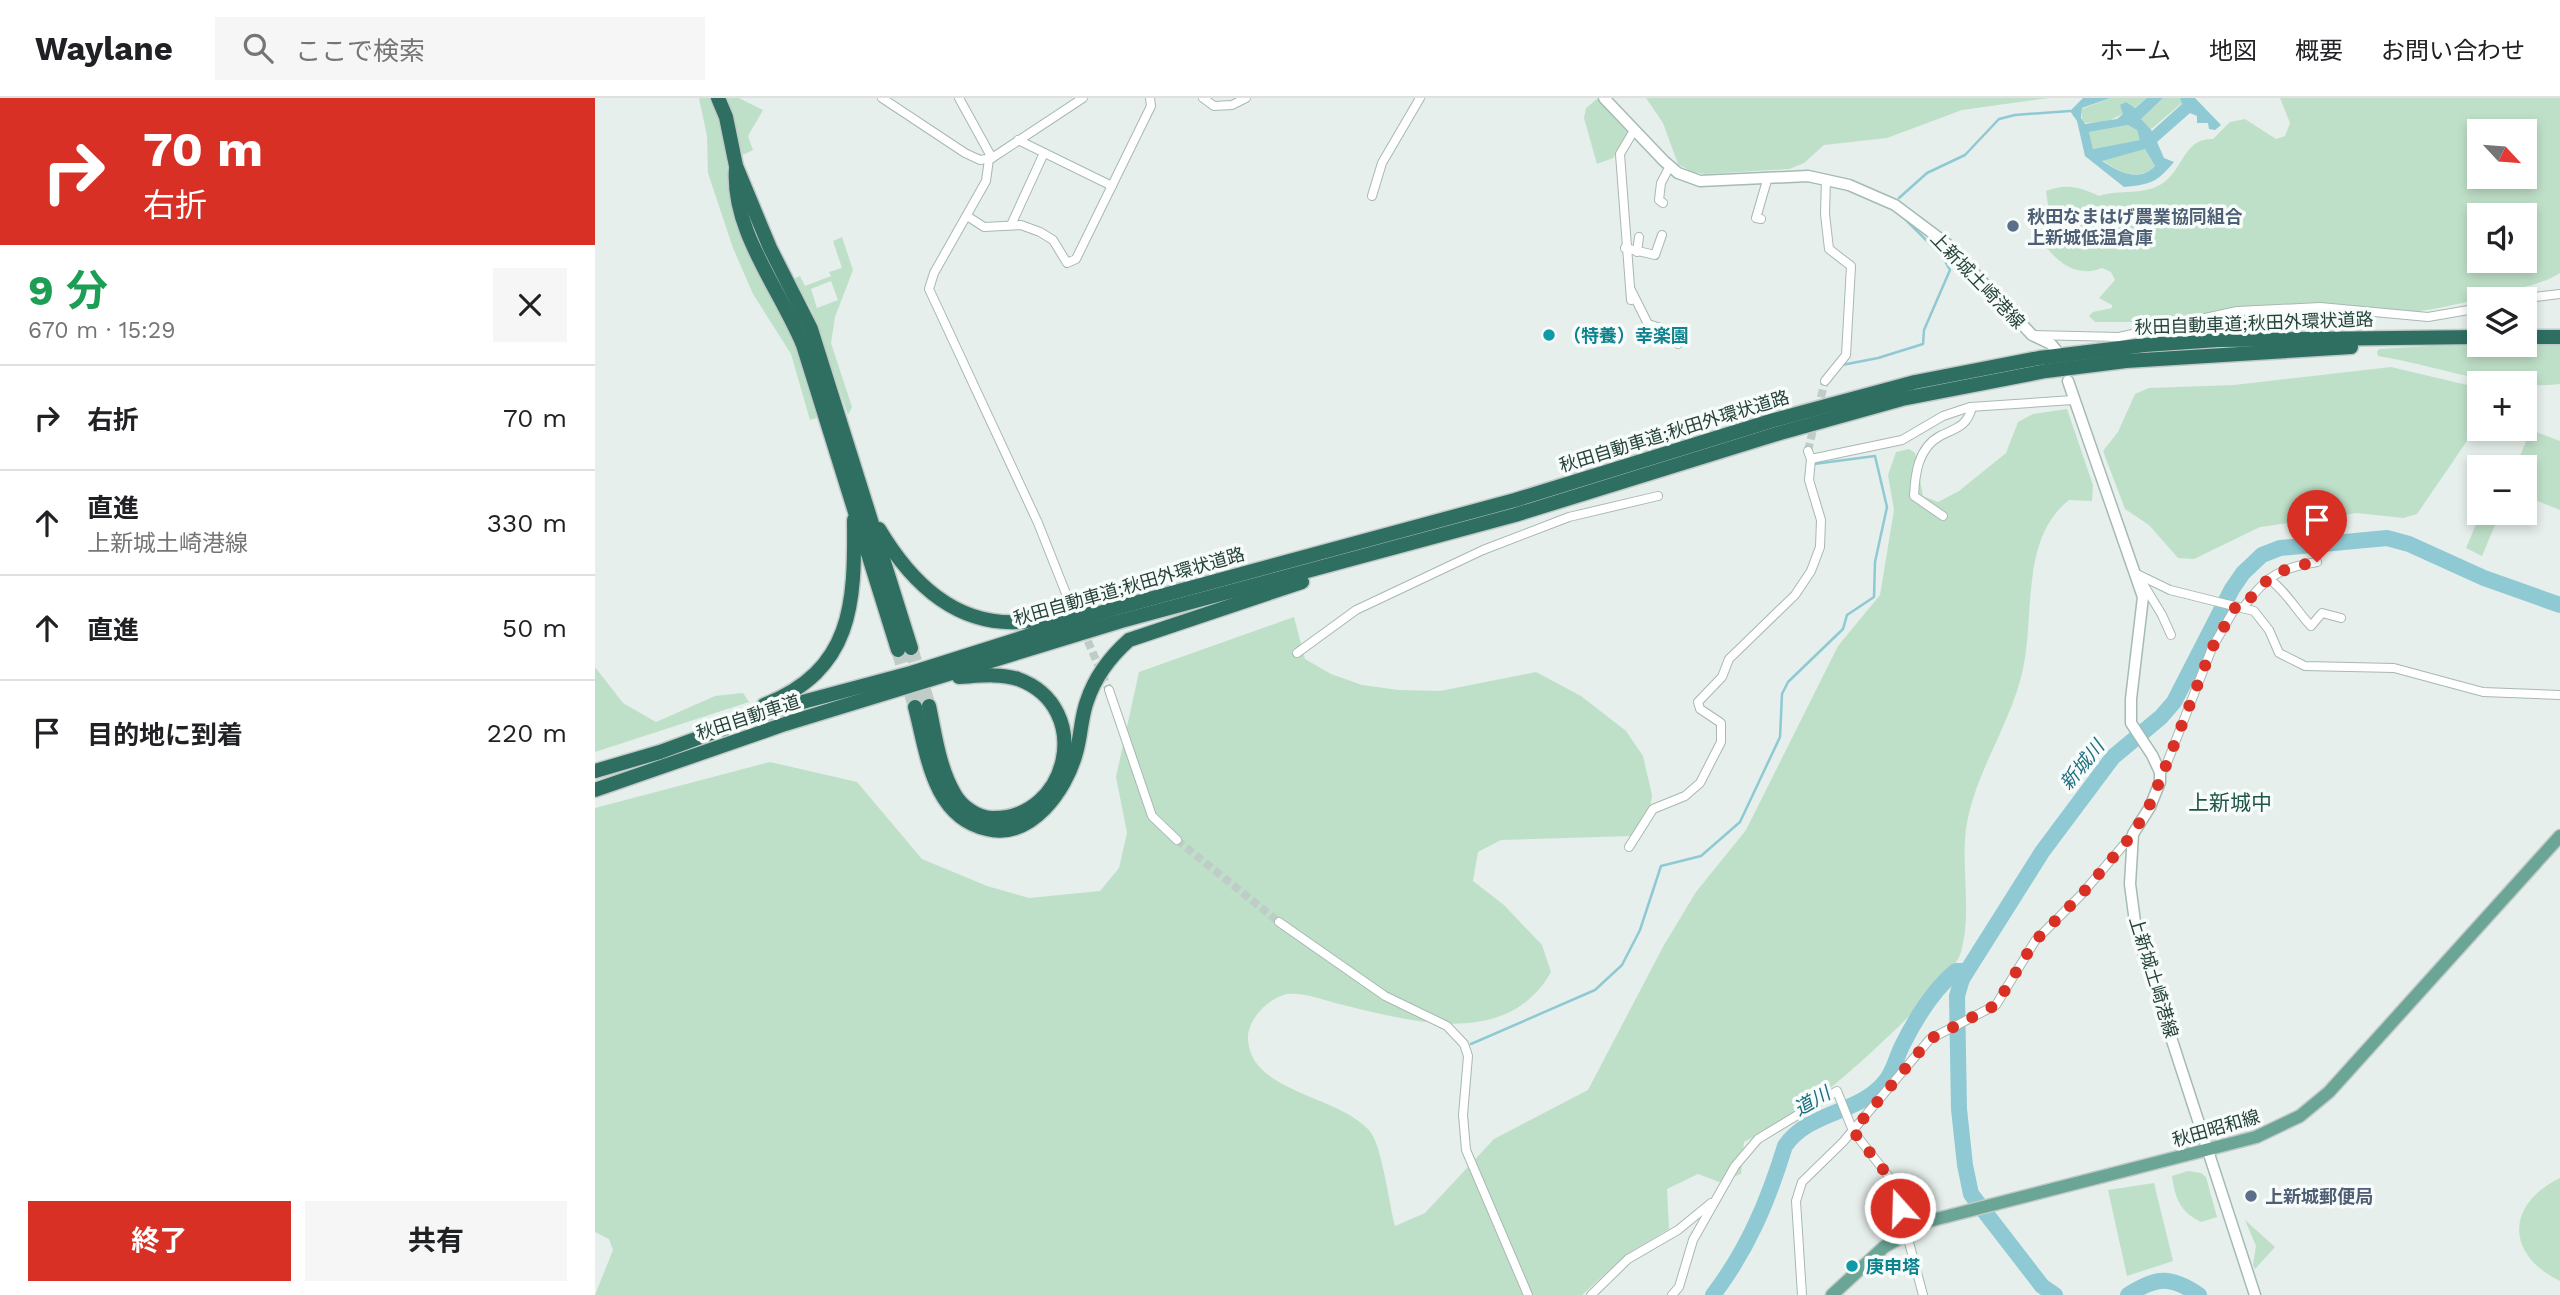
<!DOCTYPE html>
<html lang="ja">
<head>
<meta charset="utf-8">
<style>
	body { margin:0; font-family:"Work Sans","Noto Sans JP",sans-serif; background:#f6f6f6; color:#202124; height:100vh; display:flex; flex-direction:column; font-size:26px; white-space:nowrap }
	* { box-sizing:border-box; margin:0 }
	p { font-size:23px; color:#757577 }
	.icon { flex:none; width:38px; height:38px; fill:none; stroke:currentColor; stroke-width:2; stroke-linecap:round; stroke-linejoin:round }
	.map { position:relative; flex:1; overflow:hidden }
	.sheet { display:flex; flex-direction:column; background:#fff; width:595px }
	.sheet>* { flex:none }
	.guide { background:#d93025; color:#fff; overflow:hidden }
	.needle { width:46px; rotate:116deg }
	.fabs { position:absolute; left:1872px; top:21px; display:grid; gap:14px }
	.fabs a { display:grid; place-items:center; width:70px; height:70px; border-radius:0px; background:#fff; box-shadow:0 4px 10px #0003; font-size:35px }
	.pin { position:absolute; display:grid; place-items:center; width:60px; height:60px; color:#fff; margin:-72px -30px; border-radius:50% 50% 50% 0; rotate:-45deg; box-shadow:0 0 7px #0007 }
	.pin .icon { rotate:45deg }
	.me { position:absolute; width:77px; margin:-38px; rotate:340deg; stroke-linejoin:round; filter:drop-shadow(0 0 5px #0008) }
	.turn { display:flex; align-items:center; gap:24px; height:147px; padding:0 28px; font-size:32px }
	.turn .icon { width:91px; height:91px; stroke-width:2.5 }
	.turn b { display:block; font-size:49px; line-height:60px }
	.round { display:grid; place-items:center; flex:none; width:74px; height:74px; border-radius:0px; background:#f6f6f6 }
	.summary { display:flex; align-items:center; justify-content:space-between; height:119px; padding:0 28px }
	h1 { font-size:42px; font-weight:700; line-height:52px; color:#1e9e55 }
	.primary-button { display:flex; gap:14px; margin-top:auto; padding:14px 28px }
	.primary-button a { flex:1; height:80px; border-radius:0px; background:#d93025; color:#fff; font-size:28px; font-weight:700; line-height:80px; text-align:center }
	.primary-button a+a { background:#f6f6f6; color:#202124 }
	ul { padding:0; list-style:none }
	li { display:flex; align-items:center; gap:21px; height:105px; padding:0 28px; border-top:2px solid #e0e0e0 }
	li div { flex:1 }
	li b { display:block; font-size:26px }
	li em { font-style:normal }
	header { display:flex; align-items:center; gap:42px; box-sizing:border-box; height:98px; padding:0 35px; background:#fff; border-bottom:2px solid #e0e0e0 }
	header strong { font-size:33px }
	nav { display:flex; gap:38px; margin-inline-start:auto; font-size:24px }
	.search { width:490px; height:63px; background:#f6f6f6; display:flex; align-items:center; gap:18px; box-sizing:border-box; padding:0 24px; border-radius:0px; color:#757577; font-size:26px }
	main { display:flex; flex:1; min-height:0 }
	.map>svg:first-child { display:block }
	.green { fill:#bfe0c8; fill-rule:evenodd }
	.water { fill:#8ec9d4; fill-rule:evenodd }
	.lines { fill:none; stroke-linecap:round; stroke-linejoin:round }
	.stream { stroke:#8ec9d4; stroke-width:2.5 }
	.river { stroke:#8ec9d4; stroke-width:16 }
	.minor-tunnel { stroke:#bfccc8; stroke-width:8; stroke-dasharray:8 4; stroke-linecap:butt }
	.motorway-tunnel { stroke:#bfccc8; stroke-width:14; stroke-dasharray:14 7; stroke-linecap:butt }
	.minor-casing { stroke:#a8b8b2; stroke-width:10 }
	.secondary-casing { stroke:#a4bbb3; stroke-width:13 }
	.primary-casing { stroke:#c2cac8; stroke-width:15 }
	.motorway-casing { stroke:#c2cac8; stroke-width:17 }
	.minor { stroke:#fff; stroke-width:8 }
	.secondary { stroke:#fff; stroke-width:10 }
	.primary { stroke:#6aa596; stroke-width:12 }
	.motorway { stroke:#2f6f62; stroke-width:14 }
	.route { stroke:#d93025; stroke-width:12; stroke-dasharray:0 21.6 }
	.service-dot { fill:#5c6f8a; stroke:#f7fbf9; stroke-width:2.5 }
	.culture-dot { fill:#0f9aa8; stroke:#f7fbf9; stroke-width:2.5 }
	.labels { text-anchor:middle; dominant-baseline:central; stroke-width:7; stroke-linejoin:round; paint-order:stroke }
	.service-label { font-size:18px; font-weight:bold; fill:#4e5e75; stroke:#f7fbf9; text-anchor:start }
	.street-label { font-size:18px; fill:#24423a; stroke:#f7fbf9 }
	.culture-label { font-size:18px; font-weight:bold; fill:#0d838f; stroke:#f7fbf9; text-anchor:start }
	.water-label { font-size:19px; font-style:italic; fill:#1c6f80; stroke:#f7fbf9 }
	.quarter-label { font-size:21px; fill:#1f5548; stroke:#f7fbf9 }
</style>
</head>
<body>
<header>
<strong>Waylane</strong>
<div class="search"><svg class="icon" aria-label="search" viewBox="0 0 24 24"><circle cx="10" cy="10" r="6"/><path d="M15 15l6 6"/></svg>ここで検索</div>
<nav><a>ホーム</a><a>地図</a><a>概要</a><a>お問い合わせ</a></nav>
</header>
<main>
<section class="sheet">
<div class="guide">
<div class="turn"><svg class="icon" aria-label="right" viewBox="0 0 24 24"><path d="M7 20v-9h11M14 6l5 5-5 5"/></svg><div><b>70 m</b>右折</div></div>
</div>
<div class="summary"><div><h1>9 分</h1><p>670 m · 15:29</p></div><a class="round"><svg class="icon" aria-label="close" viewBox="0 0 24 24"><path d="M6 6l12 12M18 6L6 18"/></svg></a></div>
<ul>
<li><svg class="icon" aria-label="right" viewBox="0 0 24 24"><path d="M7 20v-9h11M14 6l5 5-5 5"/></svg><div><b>右折</b></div><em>70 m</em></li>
<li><svg class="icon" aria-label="ahead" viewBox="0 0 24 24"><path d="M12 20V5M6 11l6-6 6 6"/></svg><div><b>直進</b><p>上新城土崎港線</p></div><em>330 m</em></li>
<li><svg class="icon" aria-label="ahead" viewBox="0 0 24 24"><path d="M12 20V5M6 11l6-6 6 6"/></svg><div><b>直進</b></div><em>50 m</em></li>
<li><svg class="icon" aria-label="arrive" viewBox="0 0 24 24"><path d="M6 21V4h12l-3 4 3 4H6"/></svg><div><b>目的地に到着</b></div><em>220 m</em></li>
</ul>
<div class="primary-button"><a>終了</a><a>共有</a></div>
</section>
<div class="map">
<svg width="1965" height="1197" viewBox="0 0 1965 1197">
	<rect width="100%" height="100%" fill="#e6efeb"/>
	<g class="green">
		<path d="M104,0H118L127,23L135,94L196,235L222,320L215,322L196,256L158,196L138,150L113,75L112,38Z"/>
		<path d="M129,0H144L168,12L153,38L158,52L148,57Z"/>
		<path d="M1051,0H1454L1367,12L1292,40L1229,47L1209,65L1194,71L1111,76L1097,74L1083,66L1068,25Z"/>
		<path d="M1515,0H1552L1539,10L1531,4L1527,6L1528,16L1511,24L1487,25V11Z"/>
		<path d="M1568,0H1585L1588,4L1554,33L1546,21Z"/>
		<path d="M1685,0H1965V175C1950,185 1928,189 1910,194C1776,234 1638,223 1500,224L1494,218L1498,214L1517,210V207L1504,200L1520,182L1516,174L1507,170C1482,180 1463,165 1448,145L1456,128L1451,93C1472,85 1485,89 1504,98C1525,91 1549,98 1568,85C1589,70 1589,40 1618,41L1635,24L1650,21L1681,41L1690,38L1695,25ZM1885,33H1930V79H1885ZM1885,117H1930V163H1885Z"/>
		<path d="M1002,1L1033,35L1018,60L1002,66L989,20L991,10Z"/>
		<path d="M1533,27L1543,32L1546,42L1498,51L1494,34Z"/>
		<path d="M1550,51L1560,68C1543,85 1524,74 1507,62Z"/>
		<path d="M247,139L258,172L240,219L236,245L257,309L253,317L216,211L198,181L205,178L210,188L236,178L234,174L247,170L238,143ZM236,183L243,202L222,210L216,191Z"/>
		<path d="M1885,245L1965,247V286C1905,293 1844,268 1783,258L1782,254L1784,251Z"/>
		<path d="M1796,269L1885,290V324L1822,416L1808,420L1762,415L1665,429L1599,461L1583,460L1554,427L1530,411L1508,353L1523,334L1540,296L1554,290L1639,287Z"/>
		<path d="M1472,311L1498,387L1497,403L1474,402C1425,441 1440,517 1428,571C1416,627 1379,675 1371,731C1366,771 1377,814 1366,854C1359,881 1257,974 1230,994C1204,1013 1178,1029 1149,1044L1146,1076L1124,1084L1103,1076L1072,1091L1074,1131L1032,1156L987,1197H0L18,1152L14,1141L0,1134V710L175,664L262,684L327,761L392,788L434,800L505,793L524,770L532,735L521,679L544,574L699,519L710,561L736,576L767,587L804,592L845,593L941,574L986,598L1031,633L1048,658L1057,697L1053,724L1036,738L906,742L883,754L878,783L909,807L947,847L956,874C912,952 814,923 744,906C729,902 708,894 692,896C673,900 652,922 653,941C655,994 742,997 774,1032C787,1046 794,1106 800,1128L830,1115L899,1041L993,992L1069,847L1101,794L1151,732L1243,548L1285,497L1299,412L1293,377L1301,354L1314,351L1320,355L1328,398L1343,404L1364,393L1411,355L1423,324L1438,316Z"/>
		<path d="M1936,332L1965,343V412L1930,398V375L1934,365L1924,360Z"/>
		<path d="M1886,415H1905L1887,458L1871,450Z"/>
		<path d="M0,569L28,605L61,624L120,598L148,595L154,604L0,654Z"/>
		<path d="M1593,1073L1606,1075L1611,1079L1622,1119L1606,1124C1585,1114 1580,1100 1577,1078Z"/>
		<path d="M1965,1080V1183C1910,1156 1911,1106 1965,1080Z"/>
		<path d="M1559,1085L1578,1163L1532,1178L1513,1092Z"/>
		<path d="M1650,1122L1680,1149L1660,1171L1658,1167L1661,1148Z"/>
	</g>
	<path class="water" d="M1488,0H1515L1487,10L1486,20L1490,26L1522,21L1528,16L1525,7L1531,4L1540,10L1552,0H1568L1546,21L1557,33L1587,6L1585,0H1600L1626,27L1620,32L1614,31L1613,25H1602V18L1595,15L1562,44L1569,60L1579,64C1561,85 1557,86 1529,89L1490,58L1482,23L1475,13ZM1533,27L1542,32L1545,42L1498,51L1494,34ZM1550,51L1560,68C1544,85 1524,74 1507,63Z"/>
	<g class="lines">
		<g class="stream">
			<path d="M1304,100L1332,75L1370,57L1404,21L1420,17L1475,13"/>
			<path d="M1247,267L1283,260L1328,246L1329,232L1355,172L1347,158L1308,119"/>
			<path d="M876,946L1000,892L1027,867L1045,832L1066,768L1106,758L1145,724L1185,639L1187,596L1193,584L1248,531L1252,517L1279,499L1280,464L1292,409L1280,358L1219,366"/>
		</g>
		<g class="river">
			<path d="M1118,1197C1153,1151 1173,1103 1190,1048C1214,1013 1263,1016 1289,985C1299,974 1301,959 1308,946C1321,920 1338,892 1361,873H1370"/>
			<path d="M1460,1197L1447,1188L1376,1096L1370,1067L1364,1011L1362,898L1367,881L1447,754L1518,659L1566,619L1579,604L1637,491L1648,475L1667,457L1685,450L1792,440L1814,446L1889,480L1965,507"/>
			<path d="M1533,1197C1561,1179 1575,1177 1604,1197"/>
		</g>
		<g class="minor-tunnel">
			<path d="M1223,311L1230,283"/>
			<path d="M1213,353L1220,323"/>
			<path d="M488,532L514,592"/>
			<path d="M582,742L684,824"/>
		</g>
		<g class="motorway-tunnel">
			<path d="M316,550L334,608"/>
			<path d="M303,552L320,609"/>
		</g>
		<defs>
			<g id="minor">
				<path d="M287,0L370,55L385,62L397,60L488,0"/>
				<path d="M364,0L397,60"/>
				<path d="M608,0L619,8L637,7L651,0"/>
				<path d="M423,42L517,88"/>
				<path d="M394,61L391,83L339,175L334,191L443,425L472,498"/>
				<path d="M777,98L787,65L825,0"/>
				<path d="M1068,105L1064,102L1066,85L1075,68"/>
				<path d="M372,118L389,129L426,127L445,134L458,142L472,165L481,161L556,8L555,0"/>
				<path d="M1166,121L1161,120L1173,79"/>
				<path d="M416,127L449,55"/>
				<path d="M1030,150L1060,157L1067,137"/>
				<path d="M1042,154L1044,139"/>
				<path d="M1036,192L1053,226L1088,237L1083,246"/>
				<path d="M1923,201L1965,196"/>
				<path d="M1036,202L1025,56L1038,34"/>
				<path d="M1437,237L1524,239L1642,213L1725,209L1833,219L1885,210"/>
				<path d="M1230,283L1251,257L1256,168L1234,151L1230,116L1231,81"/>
				<path d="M1216,361L1307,342L1348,318L1375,309L1478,302"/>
				<path d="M1348,418L1319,398C1320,376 1323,350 1345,338C1361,330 1372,329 1377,309"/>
				<path d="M1542,476L1575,492L1659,513L1674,532L1684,555L1710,568L1799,570L1888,594L1965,597"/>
				<path d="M1544,479L1567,517L1576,537"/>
				<path d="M1674,481C1691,493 1701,512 1716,528L1727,515L1746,520"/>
				<path d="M1648,510C1670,479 1684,470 1722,464"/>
				<path d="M702,555L761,512L888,452L974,419L1063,398"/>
				<path d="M514,592L557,718L582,742"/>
				<path d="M1565,674L1570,670L1617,550L1640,510"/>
				<path d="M1034,749L1058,711L1090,698L1105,685L1126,644V625L1105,611L1103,604L1127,579L1134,561L1200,497L1216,473L1225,449L1226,422L1214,382L1216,361L1213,353"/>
				<path d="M684,824L790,898L852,928L869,946L873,958L868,1017L871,1052L933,1197"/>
				<path d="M996,1197L1033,1161L1083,1132L1116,1105"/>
				<path d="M1077,1197L1084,1189L1098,1142L1140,1068L1163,1041L1242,993L1258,1033L1298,1084L1328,1197"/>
				<path d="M1207,1197L1201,1103L1207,1084L1248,1044L1335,941L1401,907L1440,843L1486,797L1538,736"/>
			</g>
			<g id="secondary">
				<path d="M1009,0L1069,63L1083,75L1105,83L1213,78L1254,87L1300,107L1352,146L1437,237L1456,246L1461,252"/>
				<path d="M1473,283L1548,499L1536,601V625L1557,657L1565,674V684L1555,709L1538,736L1535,786L1541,832L1660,1197"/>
			</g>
			<path id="primary" d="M1237,1197L1289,1149L1334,1123L1661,1039L1705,1018L1734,994L1965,738"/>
			<g id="motorway">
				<path d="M123,0L131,19L141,68L175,150L216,231L316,550"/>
				<path d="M141,70C136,132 185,191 208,247L303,552"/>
				<path d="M1930,239H1965"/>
				<path d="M284,431C315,483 359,528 425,524C446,523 468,516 489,511"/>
				<path d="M169,607C258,572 260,506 259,422"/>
				<path d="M334,608C340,636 344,669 359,695C366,708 382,720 397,720C474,722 500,609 423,581C405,575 382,578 364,579"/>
				<path d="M320,609C332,654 337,719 392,731C436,742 471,692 481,655C486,638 486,619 492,603C500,579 516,558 534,542L707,484"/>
				<path d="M0,673L65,654L185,610L316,575L521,510L920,402L1179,322L1320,284L1444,260L1550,247L1623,242L1885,239"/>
				<path d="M0,692L190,626L526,523L920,417L1185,335L1307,301L1451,273L1531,263L1756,249"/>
			</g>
		</defs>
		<use href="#minor" class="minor-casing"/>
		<use href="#secondary" class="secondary-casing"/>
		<use href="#primary" class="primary-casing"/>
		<use href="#motorway" class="motorway-casing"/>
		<use href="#minor" class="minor"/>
		<use href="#secondary" class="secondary"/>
		<use href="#primary" class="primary"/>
		<use href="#motorway" class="motorway"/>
	</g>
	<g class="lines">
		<path class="route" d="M1305,1110L1298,1084L1258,1033L1335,941L1401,907L1440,843L1486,797L1538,736L1562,694L1565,674L1570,670L1617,550L1640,510H1648C1670,479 1684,470 1722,464"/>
	</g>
	<g class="service-dot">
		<circle cx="1418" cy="128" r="7"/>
		<circle cx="1656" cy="1098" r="7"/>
	</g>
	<g class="culture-dot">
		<circle cx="954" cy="237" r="7"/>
		<circle cx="1257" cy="1168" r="7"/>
	</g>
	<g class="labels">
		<g class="service-label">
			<text x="1432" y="118">秋田なまはげ農業協同組合<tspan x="1432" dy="21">上新城低温倉庫</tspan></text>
			<text x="1670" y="1098">上新城郵便局</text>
		</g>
		<g class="street-label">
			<text transform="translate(1383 182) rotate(46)">上新城土崎港線</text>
			<text transform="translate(1659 225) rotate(-2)">秋田自動車道;秋田外環状道路</text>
			<text transform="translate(1079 333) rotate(-17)">秋田自動車道;秋田外環状道路</text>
			<text transform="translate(534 488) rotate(-16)">秋田自動車道;秋田外環状道路</text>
			<text transform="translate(153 619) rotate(-18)">秋田自動車道</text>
			<text transform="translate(1559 879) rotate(73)">上新城土崎港線</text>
			<text transform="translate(1621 1030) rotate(-16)">秋田昭和線</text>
		</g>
		<g class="culture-label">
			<text x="968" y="237">（特養）幸楽園</text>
			<text x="1271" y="1168">庚申塔</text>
		</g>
		<g class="water-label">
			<text transform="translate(1487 667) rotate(-51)">新城川</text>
			<text transform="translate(1217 1003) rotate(-30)">道川</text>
		</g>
		<g class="quarter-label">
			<text x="1635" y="704">上新城中</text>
		</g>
	</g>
</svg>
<div class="fabs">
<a><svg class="needle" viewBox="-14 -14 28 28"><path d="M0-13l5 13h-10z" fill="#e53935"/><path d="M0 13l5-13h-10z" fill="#757577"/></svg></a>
<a><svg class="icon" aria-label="sound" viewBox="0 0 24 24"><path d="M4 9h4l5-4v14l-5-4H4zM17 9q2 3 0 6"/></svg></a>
<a><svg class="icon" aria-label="layers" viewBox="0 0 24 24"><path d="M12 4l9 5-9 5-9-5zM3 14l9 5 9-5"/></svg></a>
<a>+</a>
<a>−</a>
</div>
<div class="pin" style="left:1722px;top:464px;background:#d93025"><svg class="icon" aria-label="arrive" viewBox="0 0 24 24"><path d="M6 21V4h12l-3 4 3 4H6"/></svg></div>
<svg class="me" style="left:1305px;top:1110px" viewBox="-20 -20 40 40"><circle r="17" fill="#d93025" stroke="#fff" stroke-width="3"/><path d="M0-11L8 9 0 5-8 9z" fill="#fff"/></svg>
</div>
</main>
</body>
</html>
